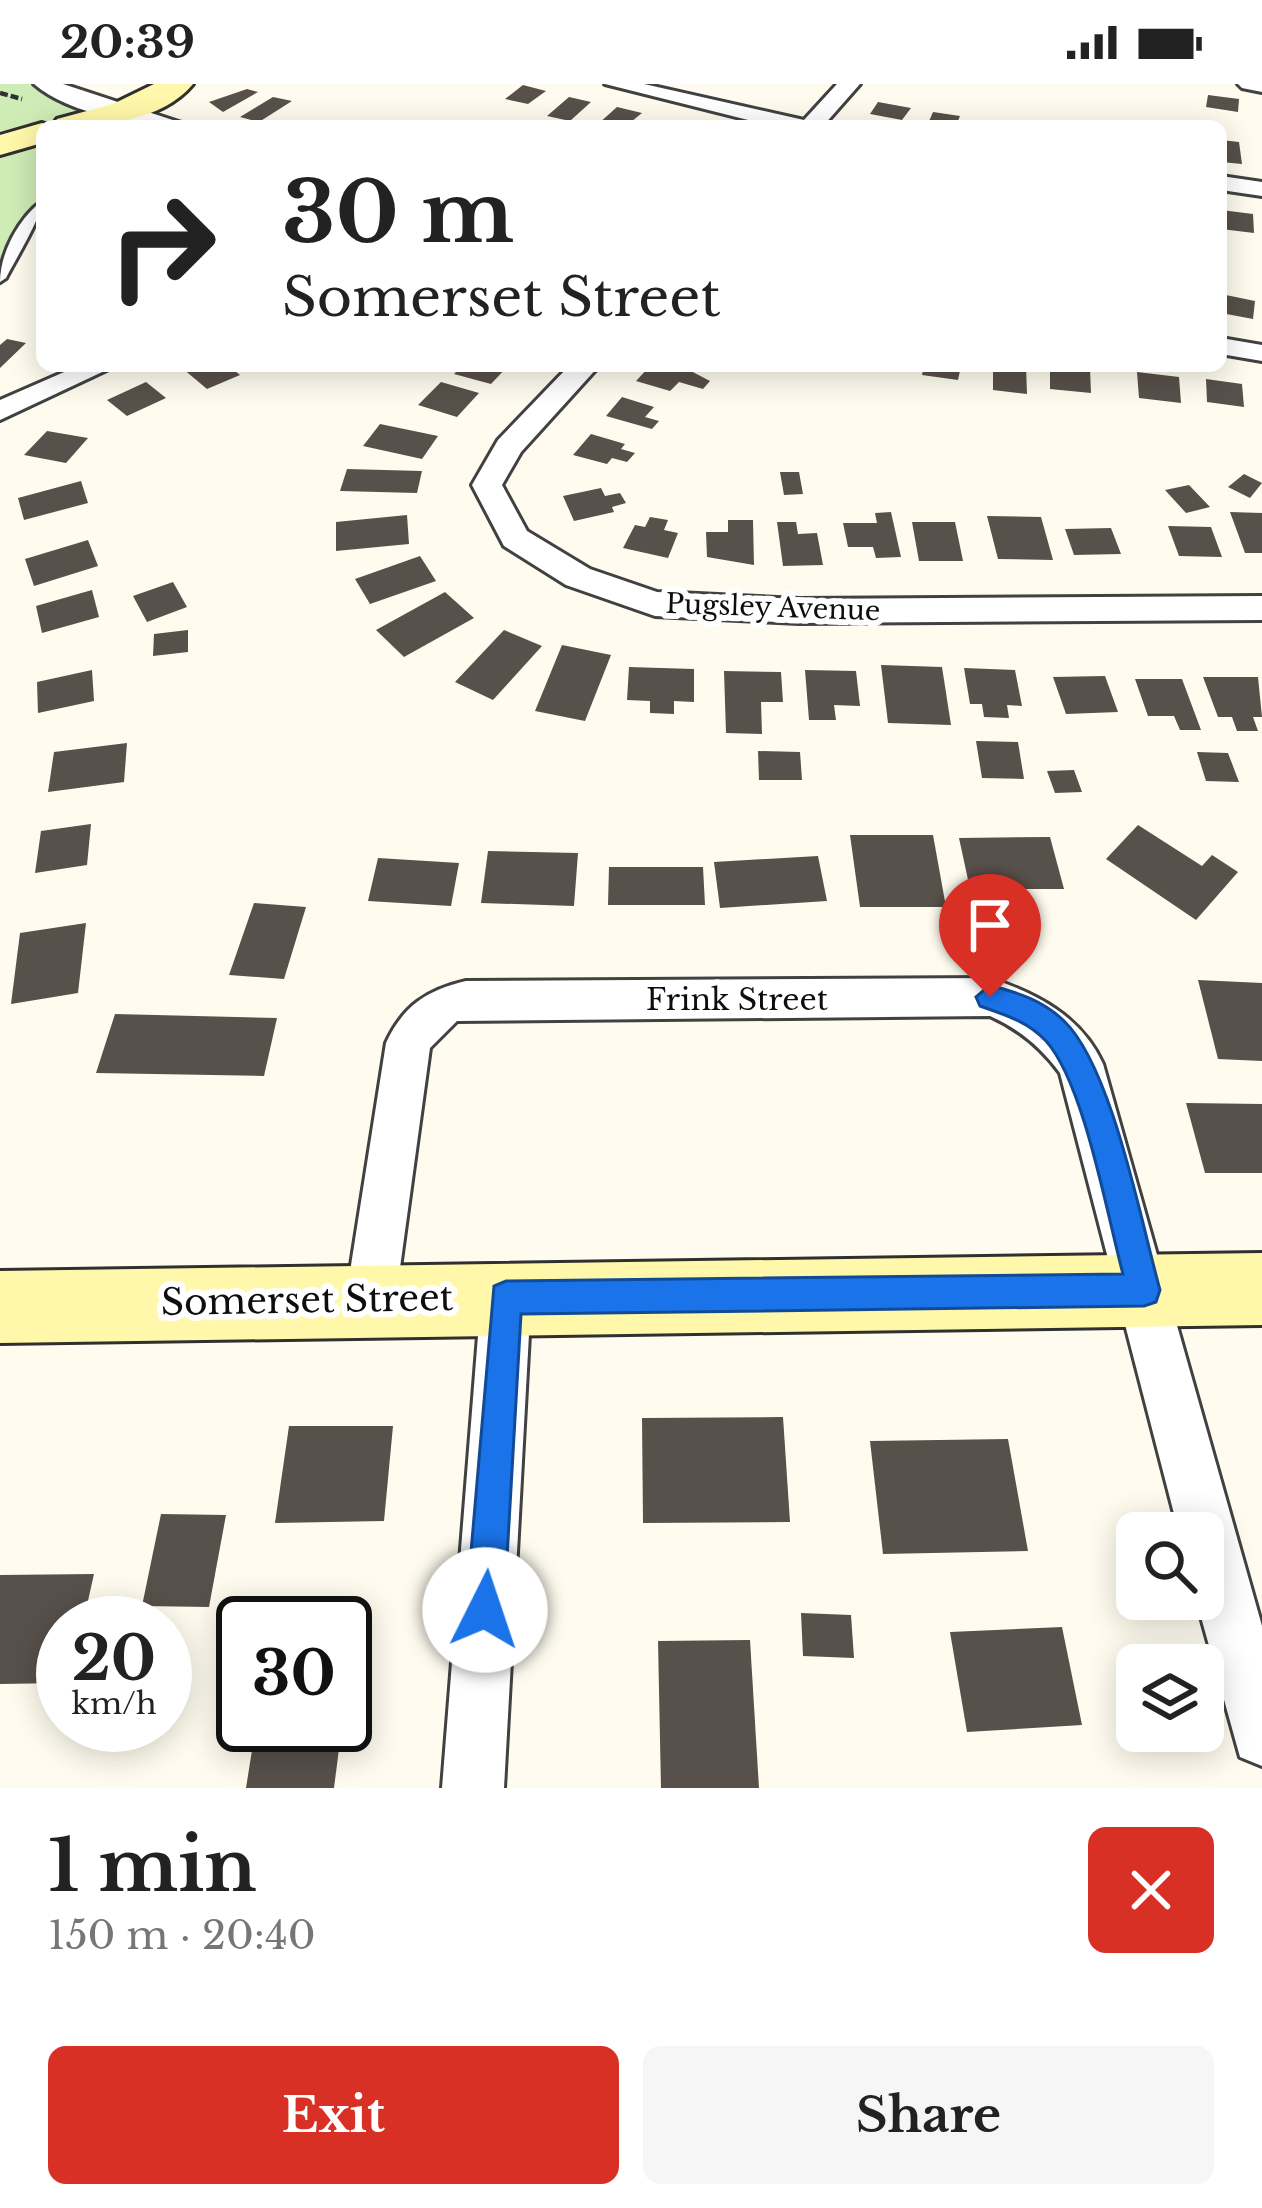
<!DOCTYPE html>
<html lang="en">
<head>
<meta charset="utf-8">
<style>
	body { margin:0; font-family:"Libre Baskerville",serif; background:#f6f6f6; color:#222; height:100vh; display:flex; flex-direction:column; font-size:45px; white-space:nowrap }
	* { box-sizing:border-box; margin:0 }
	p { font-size:39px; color:#767676 }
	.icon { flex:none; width:66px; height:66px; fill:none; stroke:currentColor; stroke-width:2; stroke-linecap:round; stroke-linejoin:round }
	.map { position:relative; height:1704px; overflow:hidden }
	.drawer { display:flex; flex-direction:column; background:#fff; flex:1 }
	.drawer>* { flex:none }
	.banner { position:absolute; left:36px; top:36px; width:1191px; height:252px; border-radius:18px; box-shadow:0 6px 30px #0003; background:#fff; color:#222; overflow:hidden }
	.buttons { position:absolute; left:1116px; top:1428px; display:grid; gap:24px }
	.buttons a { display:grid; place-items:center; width:108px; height:108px; border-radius:18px; background:#fff; box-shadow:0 6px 30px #0003; font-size:60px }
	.speed { position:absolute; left:36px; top:1512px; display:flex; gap:24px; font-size:60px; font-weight:700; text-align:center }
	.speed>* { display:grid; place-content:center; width:156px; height:156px; border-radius:50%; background:#fff; box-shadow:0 6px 30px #0003; line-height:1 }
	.speed small { font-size:30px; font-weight:400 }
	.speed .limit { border:6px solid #111; border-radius:18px; background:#fff; color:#111 }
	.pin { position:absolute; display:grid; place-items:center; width:102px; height:102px; color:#fff; margin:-123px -51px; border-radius:50% 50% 50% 0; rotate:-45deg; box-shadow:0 0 12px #0007 }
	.pin .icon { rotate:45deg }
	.me { position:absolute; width:132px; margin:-66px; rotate:4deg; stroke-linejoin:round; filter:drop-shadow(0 0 9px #0008) }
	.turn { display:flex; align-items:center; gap:42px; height:252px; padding:0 48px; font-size:54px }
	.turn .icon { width:156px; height:156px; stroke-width:2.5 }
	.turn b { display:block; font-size:84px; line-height:102px }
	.round { display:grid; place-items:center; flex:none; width:126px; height:126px; border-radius:18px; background:#f6f6f6 }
	.summary { display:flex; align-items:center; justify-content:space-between; height:204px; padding:0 48px }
	h1 { font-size:72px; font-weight:800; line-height:90px }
	.primary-button { display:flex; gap:24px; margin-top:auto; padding:24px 48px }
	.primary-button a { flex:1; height:138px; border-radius:18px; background:#d93025; color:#fff; font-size:48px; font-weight:800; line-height:138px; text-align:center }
	.primary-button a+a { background:#f6f6f6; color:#222 }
	.status { display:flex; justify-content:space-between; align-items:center; height:84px; padding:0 60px; background:#fff; direction:ltr }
	.status svg { height:33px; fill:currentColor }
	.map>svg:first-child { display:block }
	.green { fill:#d0ecb6 }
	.building { fill:#58504a }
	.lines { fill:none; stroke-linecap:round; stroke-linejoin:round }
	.lane-casing { stroke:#414141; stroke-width:6 }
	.street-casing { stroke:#414141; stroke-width:6 }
	.secondary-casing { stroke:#303030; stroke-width:6 }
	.path { stroke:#303030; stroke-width:4.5; stroke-dasharray:8 3; stroke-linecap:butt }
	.lane { fill:#fff; fill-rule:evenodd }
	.street { fill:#fff; fill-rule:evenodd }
	.secondary { fill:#fff8aa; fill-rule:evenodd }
	.route { fill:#1a73e8; stroke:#114b97; stroke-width:3 }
	.labels { text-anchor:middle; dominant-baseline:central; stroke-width:12; stroke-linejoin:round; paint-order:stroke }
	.far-street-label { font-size:27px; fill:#0e0e0e; stroke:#fff }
	.street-label { font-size:30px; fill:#0e0e0e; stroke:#fff }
	.near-street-label { font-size:36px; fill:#0e0e0e; stroke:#fff }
</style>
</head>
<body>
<div class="status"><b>20:39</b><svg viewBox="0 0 49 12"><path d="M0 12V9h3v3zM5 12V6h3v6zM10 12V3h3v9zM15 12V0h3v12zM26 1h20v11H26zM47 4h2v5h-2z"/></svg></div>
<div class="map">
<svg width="1262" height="1704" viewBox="0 0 1262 1704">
	<rect width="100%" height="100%" fill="#fffcef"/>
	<path class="green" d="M0,0H45L124,27L78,42H42V121L0,194Z"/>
	<g class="building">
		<path d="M523,1L546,7L528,20L505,15Z"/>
		<path d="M247,5L258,8L223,28L209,18Z"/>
		<path d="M1208,11L1239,15L1238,28L1206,23Z"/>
		<path d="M273,13L292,17L259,38L240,33Z"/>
		<path d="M569,13L591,18L570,37L547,32Z"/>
		<path d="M878,18L911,24L902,36L870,30Z"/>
		<path d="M617,23L642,29L626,42L598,40Z"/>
		<path d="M933,28L960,32L956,42H927Z"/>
		<path d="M1221,56L1239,58L1242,80L1221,78Z"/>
		<path d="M1221,126L1253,130L1254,149L1221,145Z"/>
		<path d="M1221,210L1255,217L1253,235L1221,229Z"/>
		<path d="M7,255L26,259L0,284V261Z"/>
		<path d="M186,282H229L240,291L207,305L182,284Z"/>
		<path d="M462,282H508L491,300L454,290Z"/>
		<path d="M650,282L687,285L710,297L703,305L679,298L670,307L636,297Z"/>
		<path d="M924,282H961L958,296L922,291Z"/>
		<path d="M993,282H1026L1027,310L993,306Z"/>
		<path d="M1050,282L1090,285L1091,309L1050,305Z"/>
		<path d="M1137,288L1179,293L1181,319L1139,314Z"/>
		<path d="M1206,295L1242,300L1244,323L1207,318Z"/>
		<path d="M146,298L166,314L127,332L107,316Z"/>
		<path d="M441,298L479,309L457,333L418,321Z"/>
		<path d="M622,313L654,323L645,333L659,337L652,345L606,332Z"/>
		<path d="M380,340L438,352L422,375L363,362Z"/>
		<path d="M47,347L88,354L66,379L24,371Z"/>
		<path d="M591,350L625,360L621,365L635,369L627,378L612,374L607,380L573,371Z"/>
		<path d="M347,385L422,387L417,409L340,407Z"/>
		<path d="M780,388H799L803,410L784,411Z"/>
		<path d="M1244,390L1262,399L1250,414L1228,403Z"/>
		<path d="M81,397L88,419L24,436L18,414Z"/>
		<path d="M1189,401L1210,423L1186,429L1165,406Z"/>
		<path d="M601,404L605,412L620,409L626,419L612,423L614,428L574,437L563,412Z"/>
		<path d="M891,428L901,473L876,474L873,463H848L843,439H877L875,429Z"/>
		<path d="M1230,428L1262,429V469H1245Z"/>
		<path d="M407,431L409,460L336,467V438Z"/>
		<path d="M987,432L1041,433L1053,476L998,475Z"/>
		<path d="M650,433L668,436L664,446L678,449L668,474L623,464L635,441L645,443Z"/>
		<path d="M728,436H753L754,481L707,473L706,448H728Z"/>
		<path d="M777,438H796L798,450L817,449L823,481L783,482Z"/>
		<path d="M912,438H955L963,477H919Z"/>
		<path d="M1168,442L1211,443L1222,473L1179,472Z"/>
		<path d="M1111,444L1121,470L1074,471L1065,445Z"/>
		<path d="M88,456L98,482L34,502L25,475Z"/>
		<path d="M420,472L436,497L370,520L355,495Z"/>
		<path d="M173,498L187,523L147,538L133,512Z"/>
		<path d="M92,506L99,533L42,549L36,522Z"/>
		<path d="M445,508L474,534L404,573L376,546Z"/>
		<path d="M188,546V568L153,572L154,550Z"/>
		<path d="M504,546L542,562L493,616L455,598Z"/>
		<path d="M562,561L611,571L585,637L535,627Z"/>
		<path d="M881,581L942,583L951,641L888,639Z"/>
		<path d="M629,583L694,585V618L674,617V630L650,629V617L627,616Z"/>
		<path d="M964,584L1015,586L1022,622L1007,621L1009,634L984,633L982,620H970Z"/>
		<path d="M92,586L94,617L38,629L37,598Z"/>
		<path d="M805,586L856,587L860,622L834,621L836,636H809Z"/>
		<path d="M724,587L781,588L783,618H761L762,650L726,649Z"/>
		<path d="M1105,592L1118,628L1066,630L1053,593Z"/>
		<path d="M1203,593H1258L1262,633H1253L1258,647H1237L1232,633H1218Z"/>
		<path d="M1135,595H1182L1201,646H1180L1174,632H1148Z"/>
		<path d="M976,657L1018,658L1024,695L982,694Z"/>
		<path d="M127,659L124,698L48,708L54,668Z"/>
		<path d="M758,667L800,668L802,696H759Z"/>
		<path d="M1197,668L1228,669L1239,698L1206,697Z"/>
		<path d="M1074,686L1082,708L1055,709L1047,687Z"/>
		<path d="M91,740L87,781L35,789L41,747Z"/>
		<path d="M1138,741L1202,782L1212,771L1238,788L1196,836L1106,775Z"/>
		<path d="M850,751H933L946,823H860Z"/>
		<path d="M1050,753L1064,805H970L959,754Z"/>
		<path d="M488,767L578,769L574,822L481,819Z"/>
		<path d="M818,772L827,817L720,824L714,778Z"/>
		<path d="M378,774L459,779L451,822L368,817Z"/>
		<path d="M609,783H703L705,821H608Z"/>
		<path d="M254,819L306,823L284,895L229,891Z"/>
		<path d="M86,839L78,909L11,920L20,849Z"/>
		<path d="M1198,896L1262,899V977L1218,975Z"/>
		<path d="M115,930L277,934L264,992L96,989Z"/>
		<path d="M1186,1019L1262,1020V1089H1205Z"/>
		<path d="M783,1333L790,1438L643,1439L642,1334Z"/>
		<path d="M289,1342H393L384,1437L275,1439Z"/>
		<path d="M1008,1355L1028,1467L883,1470L870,1357Z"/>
		<path d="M161,1430L226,1431L209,1523L142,1522Z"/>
		<path d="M94,1490L83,1539H63V1599L0,1600V1491Z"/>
		<path d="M801,1529L851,1531L854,1574L803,1572Z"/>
		<path d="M1062,1543L1082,1641L967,1648L950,1548Z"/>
		<path d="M750,1556L759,1704H661L658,1557Z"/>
		<path d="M256,1641H342L334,1704H246Z"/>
	</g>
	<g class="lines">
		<defs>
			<path id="lane" d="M42,117C42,133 15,176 6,194L0,198C0,169 19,134 42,117Z"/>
			<g id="street">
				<path d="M34,0H63L191,42C144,42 71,32 34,0Z"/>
				<path d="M605,0H644L804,36L837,0H860L823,42H772Z"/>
				<path d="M1238,0H1262V8L1242,4Z"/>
				<path d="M1221,92L1262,98V112L1221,106Z"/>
				<path d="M1221,254L1262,261V277L1221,270Z"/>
				<path d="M78,282H115L0,336V316Z"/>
				<path d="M569,282H599L521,368L502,401L527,447L590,485L657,508L799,515L1262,512V536L799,539L655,532L566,501L504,462L472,401L498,356Z"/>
				<path d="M990,894C1037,910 1081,932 1103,980L1262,1542V1682L1240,1673L1196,1515H1203V1449H1179L1060,989C1041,963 1019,945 990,932L457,937L430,964L396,1213L389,1231L371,1238L353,1231L346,1213L386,959C403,922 427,906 466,897Z"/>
				<path d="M506,1189L524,1196L531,1214L504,1704H442L481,1214L488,1196Z"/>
			</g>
			<g id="secondary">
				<path d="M154,0H193C158,42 91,42 42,42V59L0,71V51L42,39L52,42L57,35L113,20Z"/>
				<path d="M1262,1169V1241L0,1259V1187Z"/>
			</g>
		</defs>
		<use href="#lane" class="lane-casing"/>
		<use href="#street" class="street-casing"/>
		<use href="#secondary" class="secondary-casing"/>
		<path class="path" d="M0,9L22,15"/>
		<use href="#lane" class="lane"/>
		<use href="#street" class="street"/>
		<use href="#secondary" class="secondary"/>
	</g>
	<path class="route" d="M990,901C1018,909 1043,916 1064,937C1112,983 1141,1138 1160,1206L1156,1218L1144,1222L521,1230L504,1526L498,1539L485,1545L471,1539L466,1526L494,1202L506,1197L1123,1190C1107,1131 1084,999 1046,957C1027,937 1005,931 980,922L976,913Z"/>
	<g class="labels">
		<g class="far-street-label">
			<text transform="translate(773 523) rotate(2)">Pugsley Avenue</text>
		</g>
		<g class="street-label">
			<text x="737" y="915">Frink Street</text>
		</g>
		<g class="near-street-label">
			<text transform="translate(307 1216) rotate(-1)">Somerset Street</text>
		</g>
	</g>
</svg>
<div class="buttons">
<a><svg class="icon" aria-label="search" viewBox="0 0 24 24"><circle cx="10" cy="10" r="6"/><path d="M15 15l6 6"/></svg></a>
<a><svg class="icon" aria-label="layers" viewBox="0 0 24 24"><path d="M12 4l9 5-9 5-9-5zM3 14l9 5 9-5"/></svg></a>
</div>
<div class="speed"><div>20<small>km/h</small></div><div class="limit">30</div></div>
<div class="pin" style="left:990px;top:913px;background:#d93025"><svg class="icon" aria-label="arrive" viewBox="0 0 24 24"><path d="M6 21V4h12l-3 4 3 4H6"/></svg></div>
<svg class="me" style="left:485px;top:1526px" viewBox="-20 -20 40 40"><circle r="19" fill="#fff"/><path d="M0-13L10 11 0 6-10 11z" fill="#1a73e8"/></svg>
<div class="banner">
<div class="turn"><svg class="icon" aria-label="right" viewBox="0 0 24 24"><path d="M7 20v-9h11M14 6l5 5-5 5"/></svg><div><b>30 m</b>Somerset Street</div></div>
</div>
</div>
<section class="drawer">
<div class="summary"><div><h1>1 min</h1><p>150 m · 20:40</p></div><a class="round" style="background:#d93025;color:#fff"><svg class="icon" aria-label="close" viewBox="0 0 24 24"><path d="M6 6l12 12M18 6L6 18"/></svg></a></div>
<div class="primary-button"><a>Exit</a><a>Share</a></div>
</section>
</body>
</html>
